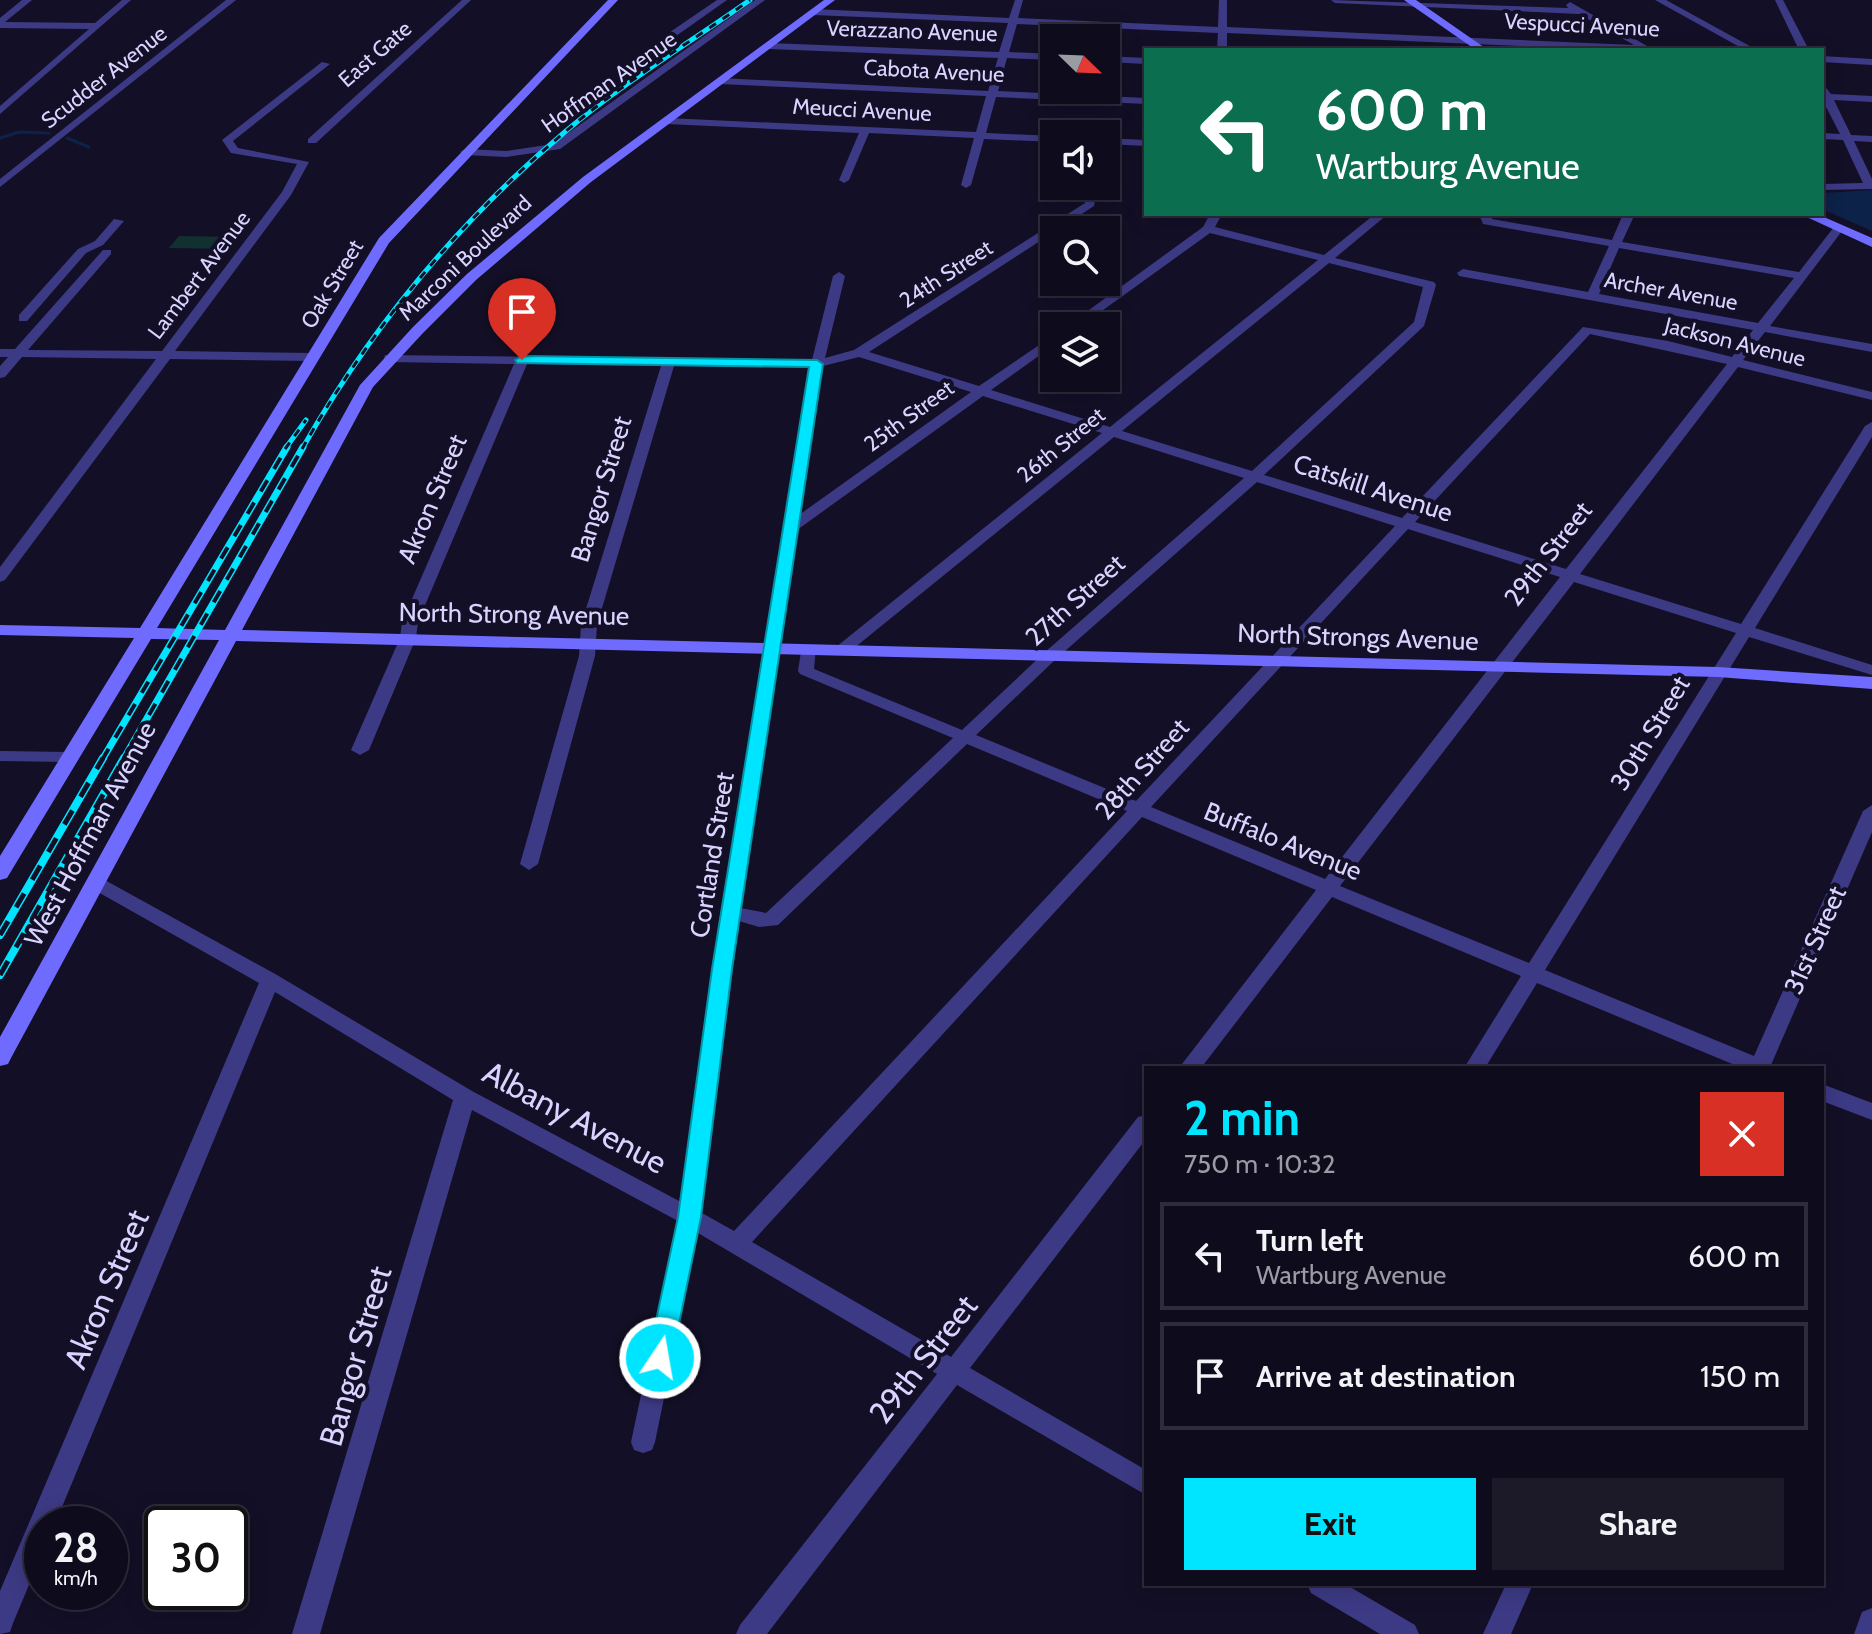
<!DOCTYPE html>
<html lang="en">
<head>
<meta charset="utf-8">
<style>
	body { margin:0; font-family:Cabin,sans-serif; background:#1c1929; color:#f1f3f6; height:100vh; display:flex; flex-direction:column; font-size:30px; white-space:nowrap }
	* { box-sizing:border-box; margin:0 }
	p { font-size:26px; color:#9b9ba3 }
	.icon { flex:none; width:44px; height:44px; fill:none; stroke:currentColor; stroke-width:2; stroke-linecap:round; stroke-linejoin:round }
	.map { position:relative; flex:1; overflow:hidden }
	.panel { position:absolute; left:1144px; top:1066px; width:680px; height:520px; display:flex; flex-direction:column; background:#0e0b1c; border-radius:0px; box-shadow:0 4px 20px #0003,0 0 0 2px #2e2b3b }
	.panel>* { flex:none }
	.hud { position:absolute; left:1144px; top:48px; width:680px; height:168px; border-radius:0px; box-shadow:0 4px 20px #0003,0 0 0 2px #2e2b3b; background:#0b6e4f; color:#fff; overflow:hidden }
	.needle { width:52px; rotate:113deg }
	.fabs { position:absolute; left:1040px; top:24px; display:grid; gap:16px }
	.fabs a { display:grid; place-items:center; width:80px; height:80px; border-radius:0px; background:#0e0b1c; box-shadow:0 4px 20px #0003,0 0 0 2px #2e2b3b; font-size:40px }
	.speed { position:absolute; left:24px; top:1506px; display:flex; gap:16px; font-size:40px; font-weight:700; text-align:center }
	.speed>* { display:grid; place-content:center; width:104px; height:104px; border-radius:50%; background:#0e0b1c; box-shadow:0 4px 20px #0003,0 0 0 2px #2e2b3b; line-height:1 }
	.speed small { font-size:20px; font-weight:400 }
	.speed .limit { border:4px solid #111; border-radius:12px; background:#fff; color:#111 }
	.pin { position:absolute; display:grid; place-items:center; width:68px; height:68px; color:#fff; margin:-82px -34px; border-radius:50% 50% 50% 0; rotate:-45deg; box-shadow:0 0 8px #0007 }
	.pin .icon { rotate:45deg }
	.me { position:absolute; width:88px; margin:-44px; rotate:12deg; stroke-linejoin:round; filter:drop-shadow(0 0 6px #0008) }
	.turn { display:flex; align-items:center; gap:28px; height:168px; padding:0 40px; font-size:36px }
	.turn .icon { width:104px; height:104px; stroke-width:2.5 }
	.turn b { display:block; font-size:56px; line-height:68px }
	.round { display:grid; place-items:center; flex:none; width:84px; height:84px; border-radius:0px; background:#1c1929 }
	.head { display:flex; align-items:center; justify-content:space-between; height:136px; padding:0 40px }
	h1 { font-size:48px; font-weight:700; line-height:60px; color:#00e5ff }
	.button { display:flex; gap:16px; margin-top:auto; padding:16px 40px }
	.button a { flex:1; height:92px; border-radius:0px; background:#00e5ff; color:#111; font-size:32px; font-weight:700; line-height:92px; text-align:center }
	.button a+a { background:#1c1929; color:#f1f3f6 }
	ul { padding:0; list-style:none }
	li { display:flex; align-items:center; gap:24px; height:108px; margin:0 16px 12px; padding:0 24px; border:4px solid #2e2b3b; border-radius:0px }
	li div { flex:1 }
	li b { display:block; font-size:30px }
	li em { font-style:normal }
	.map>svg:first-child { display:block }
	.green { fill:#12302f }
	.water { fill:#0c2248 }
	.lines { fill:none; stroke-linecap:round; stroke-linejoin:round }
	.stream { stroke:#0c2248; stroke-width:3 }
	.street { fill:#3d3a85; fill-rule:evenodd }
	.secondary { fill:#6f6bff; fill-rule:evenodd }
	.rail-far2-casing { stroke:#00e5ff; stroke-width:5 }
	.rail-far1-casing { stroke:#00e5ff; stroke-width:7 }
	.rail-casing { stroke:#00e5ff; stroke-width:8 }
	.rail-far2 { stroke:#130f26; stroke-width:3; stroke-dasharray:8; stroke-linecap:butt }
	.rail-far1 { stroke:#130f26; stroke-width:4; stroke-dasharray:13; stroke-linecap:butt }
	.rail { stroke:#130f26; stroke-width:5; stroke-dasharray:16; stroke-linecap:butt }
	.route { fill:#00e5ff; stroke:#0095a6; stroke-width:2 }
	.labels { text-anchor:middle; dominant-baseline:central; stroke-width:8; stroke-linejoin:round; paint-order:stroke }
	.far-street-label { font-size:22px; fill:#d9d4ff; stroke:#130f26 }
	.street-label { font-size:26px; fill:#d9d4ff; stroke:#130f26 }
	.near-street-label { font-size:32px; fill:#d9d4ff; stroke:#130f26 }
</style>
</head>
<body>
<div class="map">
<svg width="1872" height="1634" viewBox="0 0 1872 1634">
	<rect width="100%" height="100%" fill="#130f26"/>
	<path class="green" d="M179,236L239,237L229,249L169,248Z"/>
	<path class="water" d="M1872,190V231L1822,209V193Z"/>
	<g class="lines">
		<g class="stream">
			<path d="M0,138L19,132L49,133"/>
			<path d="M67,138L89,147"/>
		</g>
		<g class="street">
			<path d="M22,0H32L5,22L95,23L122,0H131L0,114V106L89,29L0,28V18Z"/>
			<path d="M226,0H236L0,187V179Z"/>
			<path d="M462,0H471L316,143H308V139Z"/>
			<path d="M717,0H727L676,36H670V32Z"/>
			<path d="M755,0H765L560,149L506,157L465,155L460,152L465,149L506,151L553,144Z"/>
			<path d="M1015,0H1023L1018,18L1218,27L1219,0H1227V27L1634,45L1579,14L1335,3L1331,0L1568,8L1566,5L1570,2L1647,46L1677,47L1682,50H1613L1227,33V50H1217L1218,33L1017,24L1009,52L1054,54V60L1007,58L998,91L1146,98V104L996,97L986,133L1054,136V142L984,139L971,185L966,188L961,185L974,138L869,133L849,180L844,183L839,180L859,133L667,124L662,121L667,118L976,132L986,96L720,84L715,81L720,78L988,91L998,58L769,49L764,46L769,43L999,52L1008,23L813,15L808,12L813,9L1009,18Z"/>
			<path d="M1655,0H1666L1757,50H1745Z"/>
			<path d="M1775,0H1783L1809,50H1799Z"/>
			<path d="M1106,56L1146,58V64L1106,62Z"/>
			<path d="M1822,56L1872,59V65L1822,62Z"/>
			<path d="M322,62L330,64L233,141L238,148L309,162L291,195L175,351L314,353L320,357L314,361L170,359L5,580L0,582V567L156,359L22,357L5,377L0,378V366L8,357H0V349H15L103,250H111V254L28,350L162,351L282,192L297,164L231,153L222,140Z"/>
			<path d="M1822,83L1831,94L1872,96V102L1834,100L1851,135L1872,136V142L1854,141L1872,179V189L1822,190V184L1863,183L1843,140L1822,139V133L1840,134L1822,99Z"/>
			<path d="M1106,138L1146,140V146L1106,144Z"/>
			<path d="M1088,186H1098L1094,206L869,352L979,386L1054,335V345L991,390L1110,427L1318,260L1210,233L1081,326H1067L1203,227L1210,214H1222L1215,227L1324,255L1375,214H1388L1335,258L1434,282L1436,285L1424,326L1264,475L1402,518L1583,327L1668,341L1732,357L1753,330L1459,276L1457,273L1463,269L1588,292L1609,246L1483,224L1479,214H1491L1492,219L1612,240L1623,214H1635L1622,242L1799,272L1834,227H1842V231L1770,326L1872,344V352L1765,332L1743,360L1872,392V400L1738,367L1580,574L1741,624L1865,426L1872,422V437L1755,628L1872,665V675L1749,637L1545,970L1754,1056L1863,811L1872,805V832L1771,1065L1772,1068H1742L1537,983L1485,1068H1464L1521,976L1332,897L1201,1068H1179L1316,890L1142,817L752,1242L951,1357L1138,1117L1146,1115V1139L970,1368L1146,1470V1495L957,1385L767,1634H736L740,1625L937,1374L698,1233L655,1442L652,1450L643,1453L634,1450L631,1442L678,1221L472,1110L320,1634H292L453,1100L275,992L55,1524H42V1554L13,1623L10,1632L0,1634V1591L259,983L89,887L87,883L89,879H103L277,975L472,1091L681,1202L712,969L810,368L674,366L597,625L595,656L538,864L529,870L520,864L579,656L581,625L661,366L527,364L418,622L416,638L369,750L360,755L351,750L400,638L402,622L514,364L390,362L384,358L385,355L812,360L833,276L839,272L845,276L825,358L854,350L1085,203ZM1619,248L1794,278L1758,323L1599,294ZM1329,263L1423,287L1414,322L1252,471L1122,431ZM1590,334L1727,364L1566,569L1415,522ZM859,357L971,392L799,515L823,366ZM983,396L1102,433L836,647L834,650L836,653H848L1114,437L1244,478L1044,653L962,730L814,669L816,648L814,645H802L798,671L800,674L953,738L766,913L741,908L797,530ZM1257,482L1395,526L1136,801L976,735L1056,659ZM1408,529L1560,577L1325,879L1151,807ZM1574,582L1736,633L1529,963L1340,886ZM967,744L1127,811L734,1231L702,1213L739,921L759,927L778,925Z"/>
			<path d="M114,219L124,221L103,245L86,253L27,321H19V315L78,249L95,241Z"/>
			<path d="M0,751L69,752L78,757L69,762L0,761Z"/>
			<path d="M1822,1084L1872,1103V1120L1822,1101Z"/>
			<path d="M1307,1584H1345L1415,1625L1419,1634H1380L1311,1593Z"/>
			<path d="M1506,1584H1533L1511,1634H1483Z"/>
			<path d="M1872,1608V1634H1854L1862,1612Z"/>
		</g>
		<g class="secondary">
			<path d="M608,0H618L389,243L157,628L225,630L360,385L413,327L467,274L583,177L824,0H835L591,182L476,280L423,333L373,387L242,630L1718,667L1872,677V689L1718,677L236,641L11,1058L8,1064L0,1066V1037L219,640L151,639L7,878L0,880V856L134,638L0,635V625L140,628L379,238Z"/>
			<path d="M1404,0H1416L1488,50H1476Z"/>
			<path d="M1800,214H1817L1872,238V247Z"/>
		</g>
		<defs>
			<g id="rail-far2">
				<path d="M285,449L306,420"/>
				<path d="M302,449C370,329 460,220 566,131C623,83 689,43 750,0"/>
			</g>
			<g id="rail-far1">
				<path d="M102,760L287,447"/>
				<path d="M123,760L303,447"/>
			</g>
			<g id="rail">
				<path d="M0,935L103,758"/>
				<path d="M0,975L124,758"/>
			</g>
		</defs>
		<use href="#rail-far2" class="rail-far2-casing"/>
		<use href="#rail-far1" class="rail-far1-casing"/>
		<use href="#rail" class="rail-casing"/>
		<use href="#rail-far2" class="rail-far2"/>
		<use href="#rail-far1" class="rail-far1"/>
		<use href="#rail" class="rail"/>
	</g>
	<path class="route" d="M522,356L817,360L823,364L732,969L701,1217L672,1358L669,1365L660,1368L652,1365L648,1358L678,1217L712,969L809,367L517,363L515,360Z"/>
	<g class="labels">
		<g class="far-street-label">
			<text transform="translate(1582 25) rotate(3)">Vespucci Avenue</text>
			<text transform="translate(912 31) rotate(2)">Verazzano Avenue</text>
			<text transform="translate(375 54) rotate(-41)">East Gate</text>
			<text transform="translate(934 71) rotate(3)">Cabota Avenue</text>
			<text transform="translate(104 77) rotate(-38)">Scudder Avenue</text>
			<text transform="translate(609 82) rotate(-35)">Hoffman Avenue</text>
			<text transform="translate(862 110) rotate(3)">Meucci Avenue</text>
			<text transform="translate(465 258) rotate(-43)">Marconi Boulevard</text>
			<text transform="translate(946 274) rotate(-33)">24th Street</text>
			<text transform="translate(199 275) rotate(-53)">Lambert Avenue</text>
			<text transform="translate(332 284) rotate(-59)">Oak Street</text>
			<text transform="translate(1671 291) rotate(10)">Archer Avenue</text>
			<text transform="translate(1735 342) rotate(14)">Jackson Avenue</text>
			<text transform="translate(909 416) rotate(-36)">25th Street</text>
			<text transform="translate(1061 445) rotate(-39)">26th Street</text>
		</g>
		<g class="street-label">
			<text transform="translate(1373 488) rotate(18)">Catskill Avenue</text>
			<text transform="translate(601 489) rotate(-73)">Bangor Street</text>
			<text transform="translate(432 499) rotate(-67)">Akron Street</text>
			<text transform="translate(1548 554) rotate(-52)">29th Street</text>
			<text transform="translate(1075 600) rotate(-42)">27th Street</text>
			<text transform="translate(514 614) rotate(1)">North Strong Avenue</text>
			<text transform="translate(1358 637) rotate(2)">North Strongs Avenue</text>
			<text transform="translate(1650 733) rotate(-59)">30th Street</text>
			<text transform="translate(1142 769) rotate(-48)">28th Street</text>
			<text transform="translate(90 834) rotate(-62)">West Hoffman Avenue</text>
			<text transform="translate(1283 841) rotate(22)">Buffalo Avenue</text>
			<text transform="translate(712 855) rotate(-81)">Cortland Street</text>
			<text transform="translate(1815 940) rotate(-66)">31st Street</text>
		</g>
		<g class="near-street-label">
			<text transform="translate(575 1117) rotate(28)">Albany Avenue</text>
			<text transform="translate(106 1289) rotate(-67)">Akron Street</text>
			<text transform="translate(355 1356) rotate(-74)">Bangor Street</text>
			<text transform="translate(923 1359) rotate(-52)">29th Street</text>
		</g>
	</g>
</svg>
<div class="fabs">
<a><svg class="needle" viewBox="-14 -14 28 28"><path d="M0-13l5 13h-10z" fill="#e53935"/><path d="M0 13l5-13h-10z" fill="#9b9ba3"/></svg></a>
<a><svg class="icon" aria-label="sound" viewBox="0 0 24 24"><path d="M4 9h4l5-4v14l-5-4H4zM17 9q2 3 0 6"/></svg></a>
<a><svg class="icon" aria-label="search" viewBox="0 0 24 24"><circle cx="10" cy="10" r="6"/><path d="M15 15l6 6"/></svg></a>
<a><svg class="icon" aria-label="layers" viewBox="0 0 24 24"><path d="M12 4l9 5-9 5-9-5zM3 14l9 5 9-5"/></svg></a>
</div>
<div class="speed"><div>28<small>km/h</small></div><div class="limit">30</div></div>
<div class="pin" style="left:522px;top:360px;background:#d93025"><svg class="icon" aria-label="arrive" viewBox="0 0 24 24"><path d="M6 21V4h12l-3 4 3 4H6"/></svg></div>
<svg class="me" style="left:660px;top:1358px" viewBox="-20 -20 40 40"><circle r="17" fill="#00e5ff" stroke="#fff" stroke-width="3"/><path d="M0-11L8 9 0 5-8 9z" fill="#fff"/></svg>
<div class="hud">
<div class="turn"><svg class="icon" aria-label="left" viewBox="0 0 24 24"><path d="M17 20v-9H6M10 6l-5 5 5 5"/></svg><div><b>600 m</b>Wartburg Avenue</div></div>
</div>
<section class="panel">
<div class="head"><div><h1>2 min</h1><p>750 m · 10:32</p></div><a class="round" style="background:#d93025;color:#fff"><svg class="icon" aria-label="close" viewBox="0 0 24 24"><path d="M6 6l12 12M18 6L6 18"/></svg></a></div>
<ul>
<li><svg class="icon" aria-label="left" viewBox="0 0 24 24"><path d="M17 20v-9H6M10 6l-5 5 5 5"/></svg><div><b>Turn left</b><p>Wartburg Avenue</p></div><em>600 m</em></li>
<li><svg class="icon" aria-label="arrive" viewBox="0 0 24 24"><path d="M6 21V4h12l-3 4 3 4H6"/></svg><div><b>Arrive at destination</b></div><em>150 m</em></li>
</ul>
<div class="button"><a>Exit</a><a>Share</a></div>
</section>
</div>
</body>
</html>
